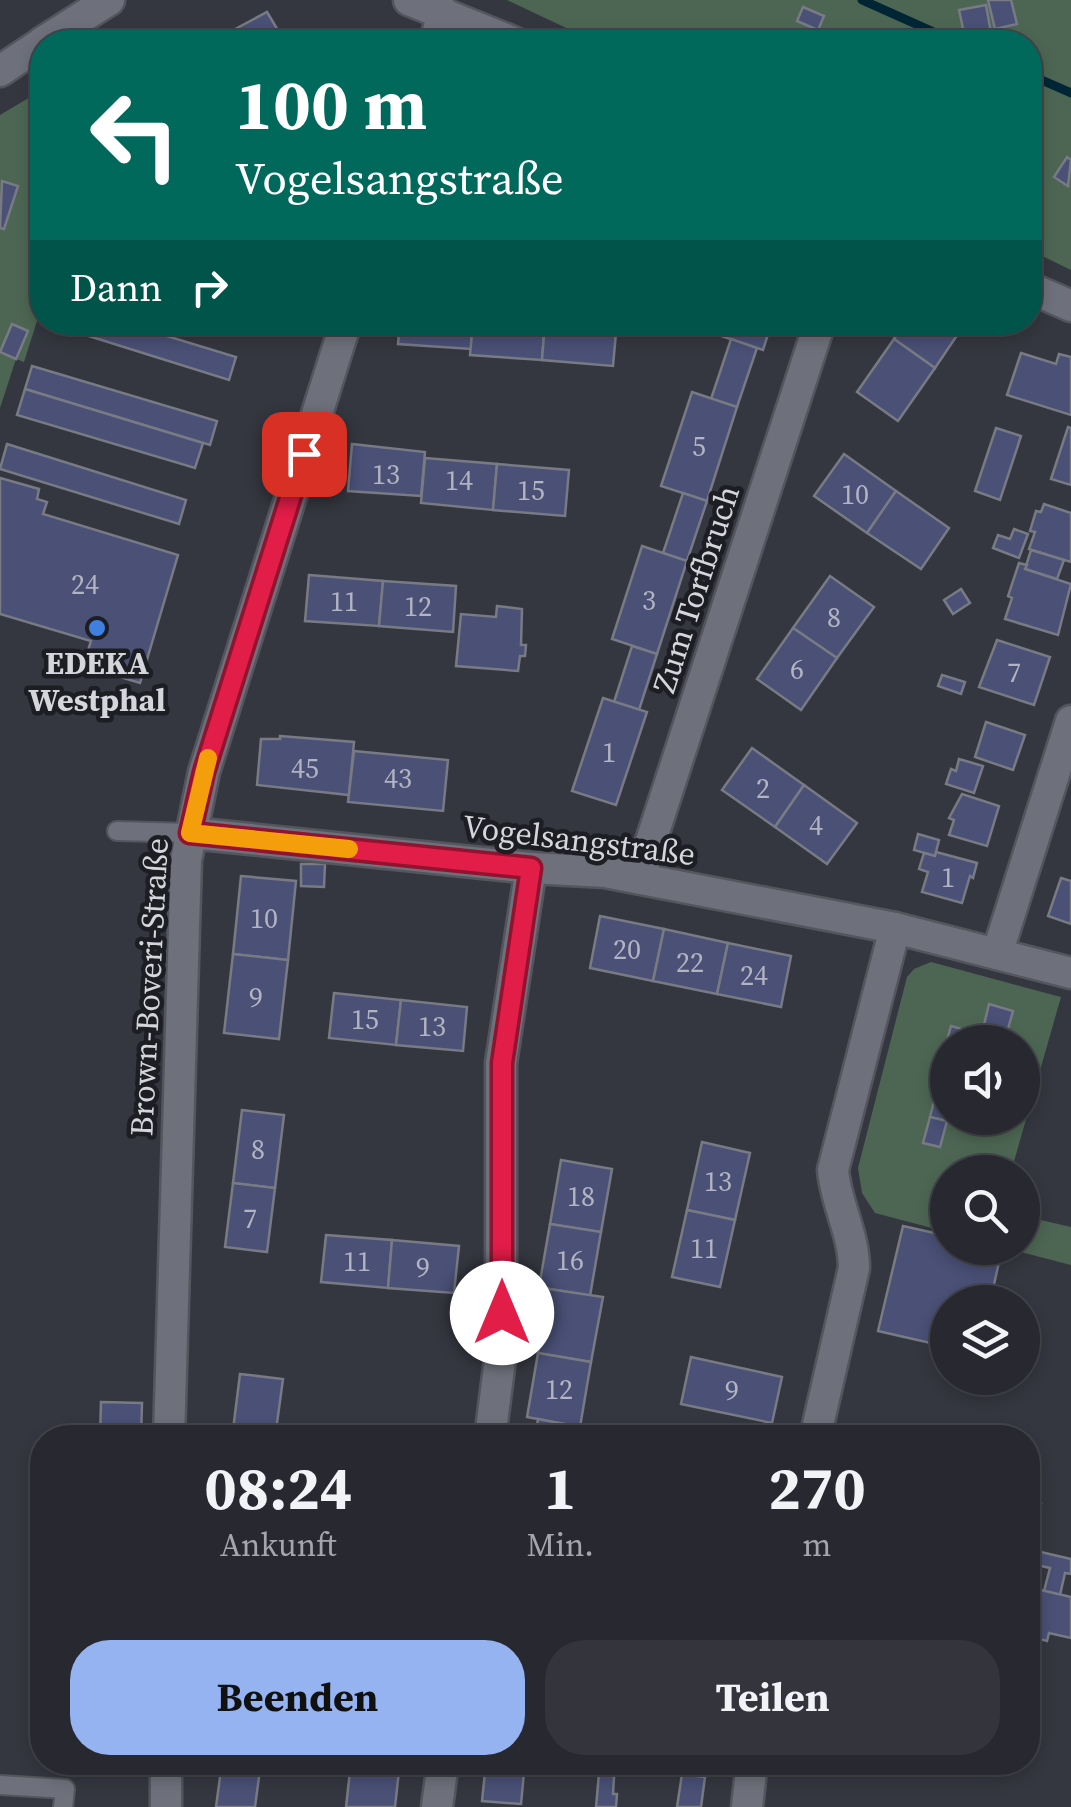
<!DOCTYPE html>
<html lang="de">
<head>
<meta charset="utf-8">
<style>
	body { margin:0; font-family:"Source Serif 4",serif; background:#34353c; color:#f1f3f6; height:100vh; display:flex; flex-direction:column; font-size:38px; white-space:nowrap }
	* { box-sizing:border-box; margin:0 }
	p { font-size:32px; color:#a5a6ab }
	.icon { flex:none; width:55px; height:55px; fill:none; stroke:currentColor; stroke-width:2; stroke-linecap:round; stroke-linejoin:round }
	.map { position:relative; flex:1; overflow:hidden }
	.details { position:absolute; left:30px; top:1425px; width:1010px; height:350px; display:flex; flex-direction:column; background:#282930; border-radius:40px; box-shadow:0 5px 15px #0003,0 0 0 2px #44454c }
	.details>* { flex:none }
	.hud { position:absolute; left:30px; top:30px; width:1012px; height:305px; border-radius:40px; box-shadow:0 5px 15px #0003,0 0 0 2px #44454c; background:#00695c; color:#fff; overflow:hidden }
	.tools { position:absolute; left:930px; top:1025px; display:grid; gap:20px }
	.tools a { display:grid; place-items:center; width:110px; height:110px; border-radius:50%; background:#282930; box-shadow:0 5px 15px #0003,0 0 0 2px #44454c; font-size:50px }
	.pin { position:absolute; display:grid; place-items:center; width:85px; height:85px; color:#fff; margin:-42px; border-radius:20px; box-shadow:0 5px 15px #0006 }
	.me { position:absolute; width:110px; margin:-55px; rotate:0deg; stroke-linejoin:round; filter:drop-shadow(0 0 8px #0008) }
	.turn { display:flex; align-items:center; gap:35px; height:210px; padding:0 40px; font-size:45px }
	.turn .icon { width:130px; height:130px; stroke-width:2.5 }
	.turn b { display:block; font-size:70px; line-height:85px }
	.then { display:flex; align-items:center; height:95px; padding:0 40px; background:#0003; gap:20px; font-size:38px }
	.eta { display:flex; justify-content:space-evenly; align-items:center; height:170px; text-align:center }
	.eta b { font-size:60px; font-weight:700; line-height:70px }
	.primary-button { display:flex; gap:20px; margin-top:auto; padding:20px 40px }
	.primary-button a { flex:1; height:115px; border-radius:40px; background:#95b2f1; color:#111; font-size:40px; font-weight:700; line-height:115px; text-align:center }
	.primary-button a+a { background:#34353c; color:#f1f3f6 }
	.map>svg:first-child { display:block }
	.green { fill:#4d6653; fill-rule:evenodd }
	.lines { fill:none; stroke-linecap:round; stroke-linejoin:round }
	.stream { stroke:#002635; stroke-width:9 }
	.building { fill:#4a5076; stroke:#787a84; stroke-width:2.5 }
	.lane-casing { stroke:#54555d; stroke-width:22 }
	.street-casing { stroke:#54555d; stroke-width:35 }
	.secondary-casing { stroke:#54555d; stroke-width:35 }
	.lane { stroke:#6e717b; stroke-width:18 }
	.street { stroke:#6e717b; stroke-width:30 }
	.secondary { stroke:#6e717b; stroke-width:30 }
	.route-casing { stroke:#92132f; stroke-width:25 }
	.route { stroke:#e11d48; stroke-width:18 }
	.slow { stroke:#f59e0b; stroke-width:18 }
	.shop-dot { fill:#3f7fe0; stroke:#1d1e23; stroke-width:4 }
	.labels { text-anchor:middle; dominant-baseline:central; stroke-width:9; stroke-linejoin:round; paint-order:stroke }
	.number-label { font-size:28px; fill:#b2b4c2 }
	.street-label { font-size:32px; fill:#d5d6dc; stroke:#1d1e23 }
	.poi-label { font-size:32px; font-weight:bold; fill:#d5d6dc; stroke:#1d1e23 }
</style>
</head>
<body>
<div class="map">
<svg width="1071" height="1807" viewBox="0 0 1071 1807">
	<rect width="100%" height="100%" fill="#353740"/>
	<g class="green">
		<path d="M507,0H1071V270L1030,250V42H596Z"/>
		<path d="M42,90V305L24,362L16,359L0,408V115Z"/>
		<path d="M931,962L1061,997L1011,1172H948L947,1232L875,1213L862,1193L858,1168L907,977L914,969ZM948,1042H1022V1118H948Z"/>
		<path d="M1023,1216L1071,1227V1265L1005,1248H1022Z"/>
	</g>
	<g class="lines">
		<g class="stream">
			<path d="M862,0L956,42"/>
			<path d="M1030,75L1071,93"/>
		</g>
	</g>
	<g class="building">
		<path d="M988,0H1011L1017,24L995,29Z"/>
		<path d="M986,5L991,33L965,38L959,10Z"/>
		<path d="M803,7L824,16L818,30L797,21Z"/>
		<path d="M267,12L285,42H211Z"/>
		<path d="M1067,157L1071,160L1068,186L1054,177Z"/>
		<path d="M2,181L18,186L4,229L0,228Z"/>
		<path d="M44,322H121L236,357L229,380Z"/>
		<path d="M400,322H473L471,349L398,344Z"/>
		<path d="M473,322H545L542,360L470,355Z"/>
		<path d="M545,322H617L613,366L542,360Z"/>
		<path d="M722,322H772L763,350L718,335Z"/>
		<path d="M905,322H966L935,368L894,339Z"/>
		<path d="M12,324L28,331L16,359L0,352Z"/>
		<path d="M731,339L757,348L737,407L711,399Z"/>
		<path d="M894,339L935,368L898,421L857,392Z"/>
		<path d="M1021,353L1056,364L1059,354L1071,357V415L1007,395Z"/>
		<path d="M32,366L217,421L210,445L25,389Z"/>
		<path d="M25,389L203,443L195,468L17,415Z"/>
		<path d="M692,392L737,407L707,501L661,486Z"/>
		<path d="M1068,427L1071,428V485L1051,479Z"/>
		<path d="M996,428L1021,436L1000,500L975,491Z"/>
		<path d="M7,444L186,500L179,524L0,469Z"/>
		<path d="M352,444L425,452L421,496L348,491Z"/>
		<path d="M844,454L896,491L867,533L814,496Z"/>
		<path d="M425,458L497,464L493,510L421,503Z"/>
		<path d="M497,464L569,470L565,516L493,510Z"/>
		<path d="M0,478L39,489L37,499L47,502L43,514L178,555L140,683L83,666L91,641L0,614Z"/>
		<path d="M896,491L949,528L921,569L867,533Z"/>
		<path d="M683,493L707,501L687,561L663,553Z"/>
		<path d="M1044,504L1071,513V562L1029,549L1035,532L1030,531L1036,511L1041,512Z"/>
		<path d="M1014,529L1028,534L1019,558L993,548L998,535L1010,539Z"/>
		<path d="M642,546L687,561L657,654L612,639Z"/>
		<path d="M1031,550L1064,560L1057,579L1025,569Z"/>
		<path d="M1019,563L1027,565L1025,569L1071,584L1058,635L1005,619L1012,598L1008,596Z"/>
		<path d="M309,575L383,581L379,626L305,621Z"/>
		<path d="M830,576L874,607L837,658L793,628Z"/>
		<path d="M383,581L456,586L453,632L379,626Z"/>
		<path d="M961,589L970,603L953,614L944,600Z"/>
		<path d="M497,606L522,609L521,645H526L525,656H520L518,671L456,666L461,614L496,617Z"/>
		<path d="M793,628L837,658L801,710L757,679Z"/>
		<path d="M997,640L1050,657L1034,705L979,687Z"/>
		<path d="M632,646L657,654L639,710L614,702Z"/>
		<path d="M942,675L965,682L961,694L938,686Z"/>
		<path d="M603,698L647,712L616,805L572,791Z"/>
		<path d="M986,722L1025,735L1013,770L975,757Z"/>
		<path d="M280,736L354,742L349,795L257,785L261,739H280Z"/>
		<path d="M752,748L804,785L775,827L722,790Z"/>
		<path d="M354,751L448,760L443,811L348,802Z"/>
		<path d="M959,759L983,766L974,793L946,784L951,769L956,771Z"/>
		<path d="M804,785L857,823L827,864L775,827Z"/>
		<path d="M962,794L999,806L987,846L949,835L954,820L949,818Z"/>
		<path d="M918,834L939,840L935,856L914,850Z"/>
		<path d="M936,852L977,863L973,878L970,876L962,903L922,892L928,872L919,869L924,853L935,856Z"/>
		<path d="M301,864H325L324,887L301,886Z"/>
		<path d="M241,876L296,881L288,960L233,954Z"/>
		<path d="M1061,878L1071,881V924L1048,916Z"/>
		<path d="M600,916L664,929L653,981L590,968Z"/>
		<path d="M664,929L728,943L717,994L653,981Z"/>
		<path d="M728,943L791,956L781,1007L717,994Z"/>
		<path d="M233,954L288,960L279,1039L224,1033Z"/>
		<path d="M334,993L401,1000L396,1045L329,1038Z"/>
		<path d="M401,1000L467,1007L463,1051L396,1045Z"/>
		<path d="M989,1004L1013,1011L1006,1036L983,1029Z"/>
		<path d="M951,1026L969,1031L966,1042L947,1040Z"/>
		<path d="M937,1089L948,1092L947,1121L930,1117Z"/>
		<path d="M242,1110L284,1115L275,1188L233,1183Z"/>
		<path d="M930,1117L947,1121L940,1147L923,1143Z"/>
		<path d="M702,1142L750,1153L735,1220L687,1210Z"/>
		<path d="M561,1160L612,1169L601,1232L550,1224Z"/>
		<path d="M233,1183L275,1188L267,1252L225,1247Z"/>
		<path d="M687,1210L735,1220L720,1287L672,1277Z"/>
		<path d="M550,1224L601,1232L590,1296L539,1287Z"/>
		<path d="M903,1226L948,1236V1248L1002,1249L990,1302H948V1347L878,1331Z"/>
		<path d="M326,1235L392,1240L388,1288L321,1282Z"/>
		<path d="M392,1240L459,1246L454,1293L388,1288Z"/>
		<path d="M549,1289L603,1297L591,1362L538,1353Z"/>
		<path d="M538,1353L591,1362L580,1427L527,1417Z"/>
		<path d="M691,1357L782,1377L772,1423L681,1404Z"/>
		<path d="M240,1374L283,1379L275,1438H232Z"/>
		<path d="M101,1402L142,1403L141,1438H100Z"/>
		<path d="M538,1419L590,1429L589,1438H535Z"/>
		<path d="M1028,1500L1041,1504L1033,1537L1028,1535Z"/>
		<path d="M1028,1549L1071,1559V1574L1065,1573L1060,1595L1044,1591L1050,1568L1028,1563Z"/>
		<path d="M1028,1587L1071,1597V1638L1049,1633L1047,1641L1028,1636Z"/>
		<path d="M222,1762H261L255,1807H216Z"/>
		<path d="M351,1762H400L395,1807H346Z"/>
		<path d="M486,1762H525L521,1804L482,1801Z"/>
		<path d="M600,1762H615L613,1794H617L616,1807H596Z"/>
		<path d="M660,1762H707L705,1777L659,1772Z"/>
		<path d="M682,1774L705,1777L701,1807H677Z"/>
	</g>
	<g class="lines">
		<defs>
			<g id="lane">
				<path d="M117,831L191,833"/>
				<path d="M0,1785L65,1789L63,1807"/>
			</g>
			<g id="street">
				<path d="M409,0L513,42"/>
				<path d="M435,42L443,12"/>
				<path d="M1030,288L1071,306"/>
				<path d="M191,833L531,868L605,872L895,928L1071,973"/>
				<path d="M639,878L820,322"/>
				<path d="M997,954L1071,721"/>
				<path d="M169,1438L186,860L204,772L346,322"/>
				<path d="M490,1438L501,1352V1063L531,868"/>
				<path d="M815,1438L854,1268C854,1234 836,1204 833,1170L895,928"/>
				<path d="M166,1807V1762"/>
				<path d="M437,1807L443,1762"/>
				<path d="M747,1807L752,1762"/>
			</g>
			<g id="secondary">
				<path d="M43,42L109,0"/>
				<path d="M0,71L42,43"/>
			</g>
		</defs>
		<use href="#lane" class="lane-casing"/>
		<use href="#street" class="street-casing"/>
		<use href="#secondary" class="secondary-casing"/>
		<use href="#lane" class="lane"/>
		<use href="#street" class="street"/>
		<use href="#secondary" class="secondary"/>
	</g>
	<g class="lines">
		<defs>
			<path id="route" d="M304,454L204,772L190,833L531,868L502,1063V1313"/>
		</defs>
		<use href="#route" class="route-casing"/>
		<use href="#route" class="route"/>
		<path class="slow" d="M208,758L190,833L349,849"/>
	</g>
	<circle class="shop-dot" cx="97" cy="628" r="10"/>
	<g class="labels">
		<g class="number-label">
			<text x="699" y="446">5</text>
			<text x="386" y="474">13</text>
			<text x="459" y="480">14</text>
			<text x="531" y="490">15</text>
			<text x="855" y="494">10</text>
			<text x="85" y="584">24</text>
			<text x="649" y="600">3</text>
			<text x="344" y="601">11</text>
			<text x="418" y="606">12</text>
			<text x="834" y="617">8</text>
			<text x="797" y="669">6</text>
			<text x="1014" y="672">7</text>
			<text x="609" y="752">1</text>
			<text x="305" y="768">45</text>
			<text x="398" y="778">43</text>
			<text x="763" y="788">2</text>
			<text x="816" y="825">4</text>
			<text x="948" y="877">1</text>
			<text x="264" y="918">10</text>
			<text x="627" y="949">20</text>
			<text x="690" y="962">22</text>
			<text x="754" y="975">24</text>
			<text x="256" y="997">9</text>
			<text x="365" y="1019">15</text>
			<text x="432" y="1026">13</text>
			<text x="258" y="1149">8</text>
			<text x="718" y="1181">13</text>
			<text x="581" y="1196">18</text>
			<text x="250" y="1218">7</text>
			<text x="704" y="1248">11</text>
			<text x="570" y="1260">16</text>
			<text x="357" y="1261">11</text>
			<text x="423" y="1267">9</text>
			<text x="559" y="1389">12</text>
			<text x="732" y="1390">9</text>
		</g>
		<g class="street-label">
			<text transform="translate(696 589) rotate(-72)">Zum Torfbruch</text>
			<text transform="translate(579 840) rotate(7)">Vogelsangstraße</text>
			<text transform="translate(149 987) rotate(-87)">Brown-Boveri-Straße</text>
		</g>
		<g class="poi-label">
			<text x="97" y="663">EDEKA<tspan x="97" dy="37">Westphal</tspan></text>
		</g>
	</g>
</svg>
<div class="tools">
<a><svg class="icon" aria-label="sound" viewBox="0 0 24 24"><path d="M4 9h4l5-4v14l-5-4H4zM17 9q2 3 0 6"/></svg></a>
<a><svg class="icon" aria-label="search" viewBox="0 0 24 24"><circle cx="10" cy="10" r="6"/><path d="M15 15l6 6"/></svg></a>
<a><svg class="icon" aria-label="layers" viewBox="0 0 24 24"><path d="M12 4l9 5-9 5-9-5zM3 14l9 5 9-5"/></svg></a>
</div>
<div class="pin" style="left:304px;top:454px;background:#d93025"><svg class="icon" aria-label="arrive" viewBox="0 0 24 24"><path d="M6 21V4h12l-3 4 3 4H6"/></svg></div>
<svg class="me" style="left:502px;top:1313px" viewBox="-20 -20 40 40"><circle r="19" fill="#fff"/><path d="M0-13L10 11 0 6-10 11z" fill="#e11d48"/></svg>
<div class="hud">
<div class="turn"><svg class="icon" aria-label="left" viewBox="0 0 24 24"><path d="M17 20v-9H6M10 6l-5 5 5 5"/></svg><div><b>100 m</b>Vogelsangstraße</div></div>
<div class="then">Dann<svg class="icon" aria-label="right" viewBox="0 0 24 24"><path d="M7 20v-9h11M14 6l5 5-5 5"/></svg></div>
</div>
<section class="details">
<div class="eta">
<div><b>08:24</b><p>Ankunft</p></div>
<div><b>1</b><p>Min.</p></div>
<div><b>270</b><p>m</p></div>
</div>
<div class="primary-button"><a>Beenden</a><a>Teilen</a></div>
</section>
</div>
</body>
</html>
